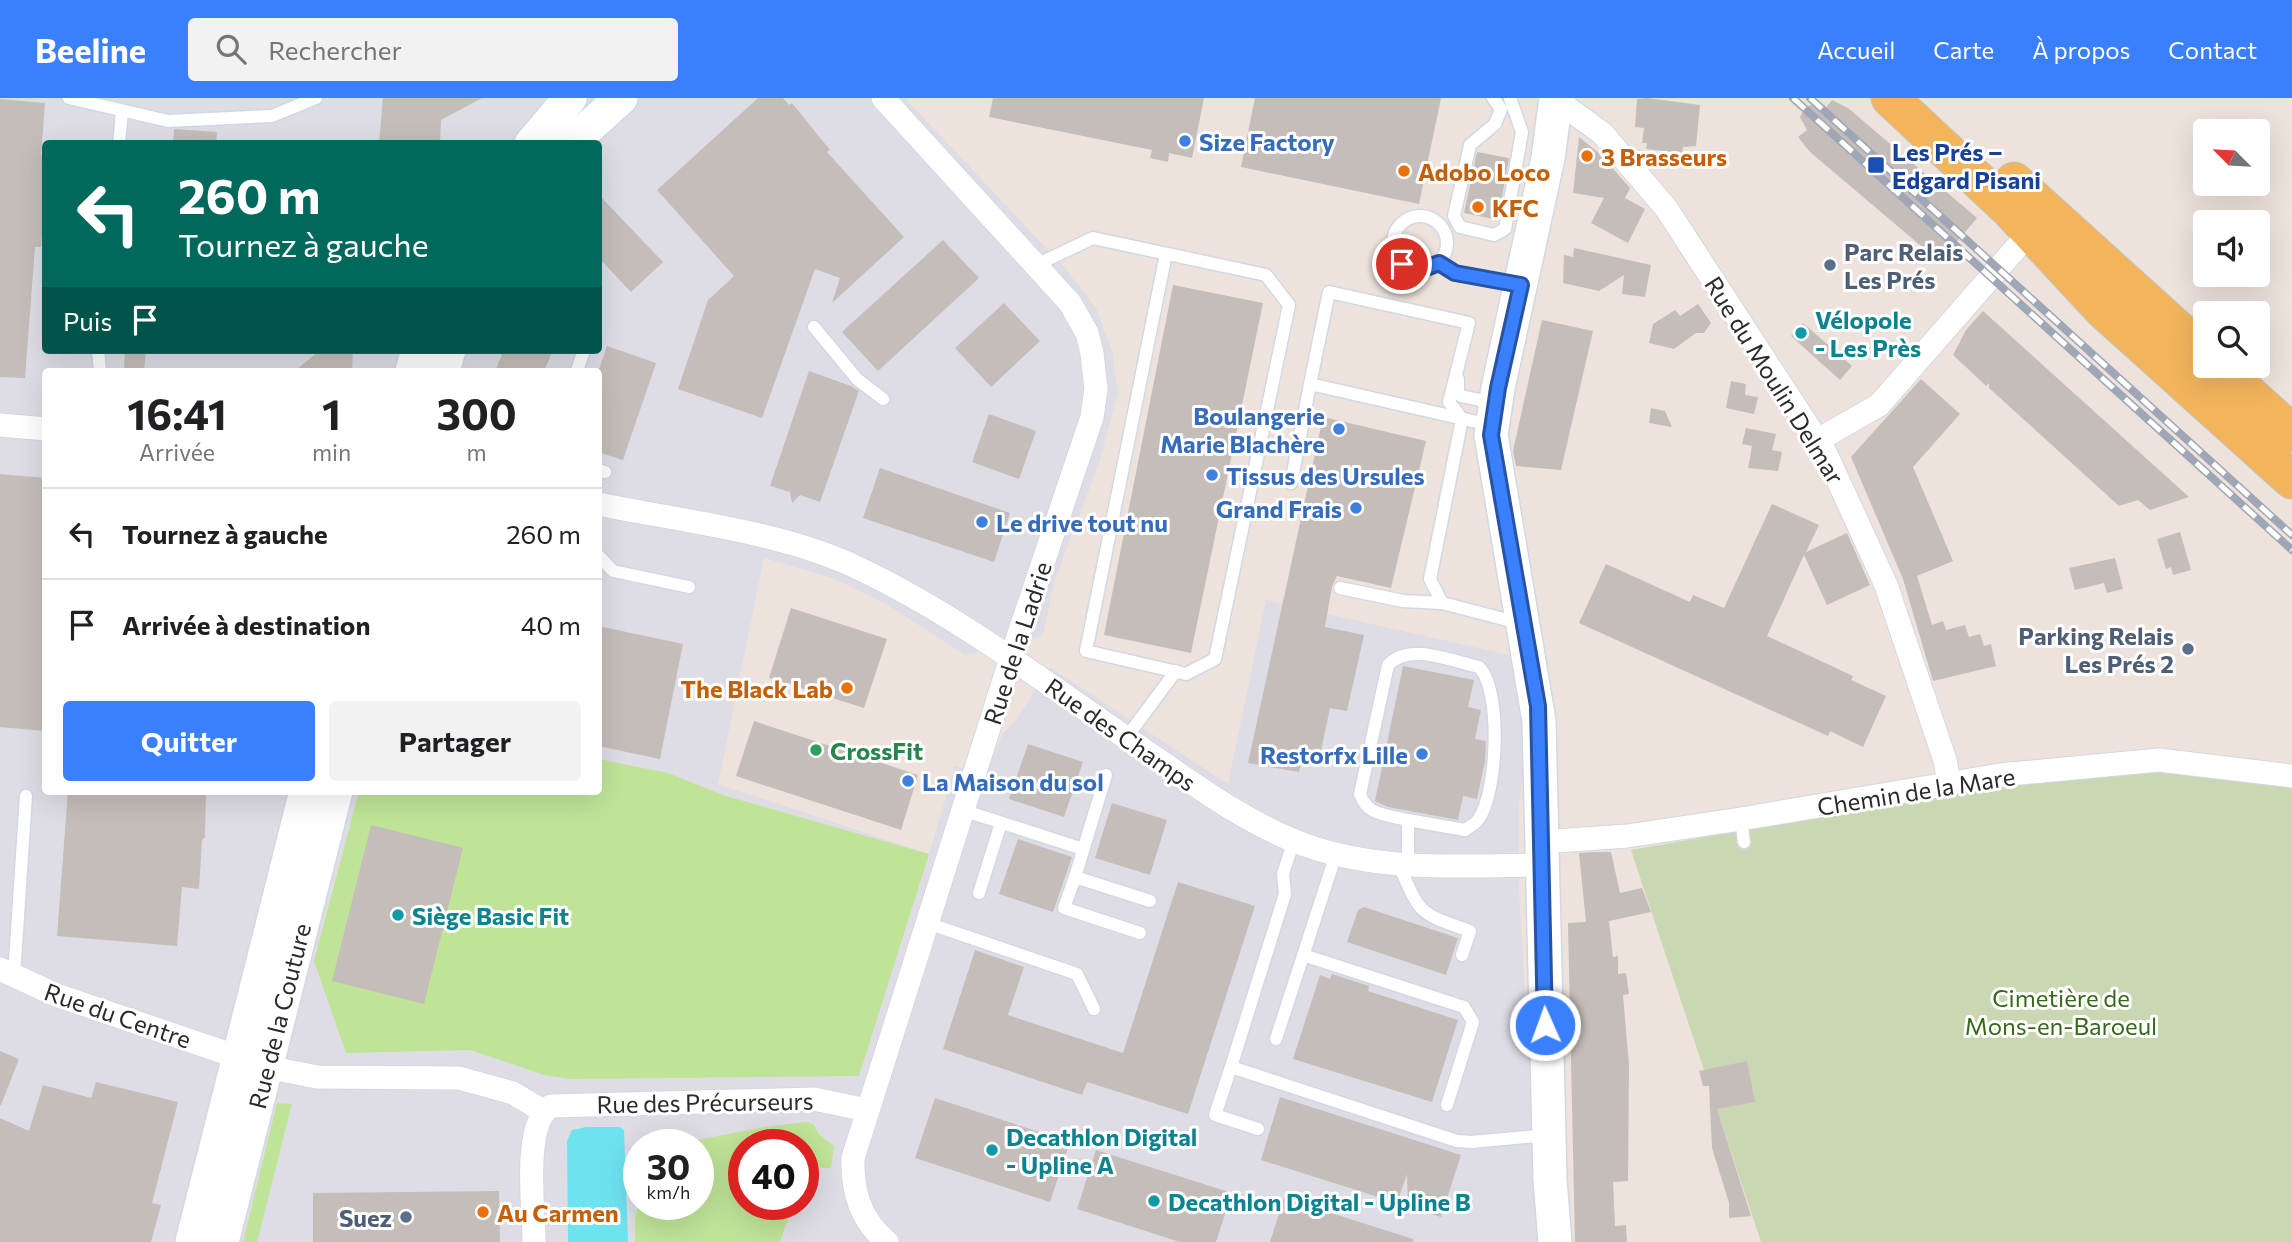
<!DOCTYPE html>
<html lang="fr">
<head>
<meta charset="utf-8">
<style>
	body { margin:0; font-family:Commissioner,sans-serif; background:#f2f2f2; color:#202124; height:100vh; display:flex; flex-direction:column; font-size:26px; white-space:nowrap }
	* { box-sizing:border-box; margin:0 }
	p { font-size:23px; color:#757577 }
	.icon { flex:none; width:38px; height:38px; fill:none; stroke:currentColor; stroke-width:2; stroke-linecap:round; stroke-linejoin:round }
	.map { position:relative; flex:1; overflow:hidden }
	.details { position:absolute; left:42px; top:270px; width:560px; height:427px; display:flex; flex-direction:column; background:#fff; border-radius:7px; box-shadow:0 7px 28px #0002 }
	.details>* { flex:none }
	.top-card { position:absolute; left:42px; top:42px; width:560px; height:214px; border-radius:7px; box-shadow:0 7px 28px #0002; background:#00695c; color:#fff; overflow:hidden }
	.needle { width:46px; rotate:294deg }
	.controls { position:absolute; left:2193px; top:21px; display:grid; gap:14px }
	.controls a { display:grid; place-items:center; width:77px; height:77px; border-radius:7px; background:#fff; box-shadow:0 7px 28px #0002; font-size:35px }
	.speed { position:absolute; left:623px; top:1031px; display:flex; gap:14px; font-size:35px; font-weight:700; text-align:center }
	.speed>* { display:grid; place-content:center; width:91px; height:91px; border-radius:50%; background:#fff; box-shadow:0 7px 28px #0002; line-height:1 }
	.speed small { font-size:18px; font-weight:400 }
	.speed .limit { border:10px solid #d22; background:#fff; color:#111 }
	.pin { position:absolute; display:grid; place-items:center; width:60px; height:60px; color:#fff; margin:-30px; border:4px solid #fff; border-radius:50%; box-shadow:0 2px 7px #0007 }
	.me { position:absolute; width:77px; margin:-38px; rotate:358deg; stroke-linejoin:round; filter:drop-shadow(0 0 5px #0008) }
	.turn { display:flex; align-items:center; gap:24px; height:147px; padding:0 21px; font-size:32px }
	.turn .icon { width:91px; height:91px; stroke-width:2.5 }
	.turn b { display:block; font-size:49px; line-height:60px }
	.then { display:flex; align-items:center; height:66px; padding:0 21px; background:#0003; gap:14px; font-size:26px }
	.eta { display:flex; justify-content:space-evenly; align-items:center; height:119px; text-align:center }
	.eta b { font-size:42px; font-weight:700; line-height:49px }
	.button { display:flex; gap:14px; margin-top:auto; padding:14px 21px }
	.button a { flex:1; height:80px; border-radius:7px; background:#3a7ffb; color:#fff; font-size:28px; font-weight:700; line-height:80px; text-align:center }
	.button a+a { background:#f2f2f2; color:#202124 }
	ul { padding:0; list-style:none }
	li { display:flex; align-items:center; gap:21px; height:91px; padding:0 21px; border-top:2px solid #e0e0e0 }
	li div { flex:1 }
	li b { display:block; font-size:26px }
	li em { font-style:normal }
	header { display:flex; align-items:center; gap:42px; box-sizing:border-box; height:98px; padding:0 35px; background:#3a7ffb; color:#fff }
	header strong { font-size:33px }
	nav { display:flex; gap:38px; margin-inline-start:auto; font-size:24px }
	.search { width:490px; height:63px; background:#f2f2f2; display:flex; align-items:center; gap:18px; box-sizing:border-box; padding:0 24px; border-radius:7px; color:#757577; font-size:26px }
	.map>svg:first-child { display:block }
	.industrial { fill:#dedde5; fill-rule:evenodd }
	.green { fill:#bfe498 }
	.cemetery { fill:#cad7b3 }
	.water { fill:#6ee3f0 }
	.building { fill:#c5bdb9 }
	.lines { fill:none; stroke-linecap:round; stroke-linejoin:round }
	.lane-casing { stroke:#d1d8e3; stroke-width:15 }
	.street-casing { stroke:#d1d8e3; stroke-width:25 }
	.secondary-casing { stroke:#d1d8e3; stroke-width:36 }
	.primary-casing { stroke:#c3c3c3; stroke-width:39 }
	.lane { stroke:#fff; stroke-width:12 }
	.street { stroke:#fff; stroke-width:23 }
	.secondary { stroke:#fff; stroke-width:33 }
	.primary { stroke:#f2b55c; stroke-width:37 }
	.rail-casing { stroke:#9fa6b5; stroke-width:8 }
	.rail { stroke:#fff; stroke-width:5; stroke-dasharray:16; stroke-linecap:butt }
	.route-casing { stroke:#2653a3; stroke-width:18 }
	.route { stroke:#3a7ffb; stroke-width:12 }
	.shop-dot { fill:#3f7fe0; stroke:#fff; stroke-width:2.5 }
	.food-dot { fill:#e8710a; stroke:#fff; stroke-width:2.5 }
	.transit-dot { fill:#1a4fb4; stroke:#fff; stroke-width:2.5 }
	.service-dot { fill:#5c6f8a; stroke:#fff; stroke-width:2.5 }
	.culture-dot { fill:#0f9aa8; stroke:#fff; stroke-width:2.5 }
	.leisure-dot { fill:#2e9e5b; stroke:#fff; stroke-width:2.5 }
	.labels { text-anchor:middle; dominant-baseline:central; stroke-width:6; stroke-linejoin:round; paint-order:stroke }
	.shop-label { font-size:24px; font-weight:bold; fill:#366cbe; stroke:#fff; text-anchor:start }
	.transit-label { font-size:24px; font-weight:bold; fill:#164399; stroke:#fff; text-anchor:start }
	.food-label { font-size:24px; font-weight:bold; fill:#c56008; stroke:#fff; text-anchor:start }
	.service-label { font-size:24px; font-weight:bold; fill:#4e5e75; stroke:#fff; text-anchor:end }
	.culture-label { font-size:24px; font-weight:bold; fill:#0d838f; stroke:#fff; text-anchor:start }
	.street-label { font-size:24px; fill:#2a2a2a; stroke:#fff }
	.leisure-label { font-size:24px; font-weight:bold; fill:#27864d; stroke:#fff; text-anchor:start }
	.park-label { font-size:24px; fill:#376819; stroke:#fff }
</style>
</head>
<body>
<header>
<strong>Beeline</strong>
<div class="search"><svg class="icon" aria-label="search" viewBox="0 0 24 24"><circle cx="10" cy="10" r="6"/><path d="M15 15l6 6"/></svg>Rechercher</div>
<nav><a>Accueil</a><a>Carte</a><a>À propos</a><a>Contact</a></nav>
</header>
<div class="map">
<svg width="2292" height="1144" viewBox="0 0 2292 1144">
	<rect width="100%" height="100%" fill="#ede3dc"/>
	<path class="industrial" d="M0,0H905L1065,170L1096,210L1112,253L1118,295L1099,365L1054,484L1043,537L965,557L886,506L835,481L764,460L718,686L929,756L955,668L986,677L1002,637L1017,621L1050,569L1228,686L1266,502L1509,557L1523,625L1524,668L1519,707V791L1539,1144H0ZM46,46H598V252H46ZM46,273H598V693H46ZM639,1046H698V1106H639ZM744,1046H803V1106H744Z"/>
	<g class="green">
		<path d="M599,661L668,675L726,698L929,756L859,978L571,981L544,977L470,952L346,955L314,863L359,693H598Z"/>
		<path d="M277,1005L292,1006L257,1144H243Z"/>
		<path d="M806,1024L813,1026L819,1036L834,1048L831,1070L806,1069L803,1075V1046H744V1106H793L780,1144H635V1118L639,1106H698V1046H677L764,1029Z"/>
	</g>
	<path class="cemetery" d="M2155,674L2292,685V1144H1761L1631,752L2001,687Z"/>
	<path class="water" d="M586,1029H620L624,1032L628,1144H568L567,1043L572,1032Z"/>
	<g class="building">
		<path d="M383,0H482L441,22L440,46H379Z"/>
		<path d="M758,0H783L789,7L792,5L830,52L827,54L904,139L832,205L840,180L815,171L762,320L678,291L708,202L734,178L657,92Z"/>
		<path d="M993,0H1204L1192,60L1169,55L1168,64L1150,60L1152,52L989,19Z"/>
		<path d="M1255,0H1441L1419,106L1241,69Z"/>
		<path d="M1647,0L1700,7L1696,48L1683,49L1682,55L1646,51L1647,45H1642L1644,30L1635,29L1637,1Z"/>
		<path d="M0,1L45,5L41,57L46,58V123H43L41,149H35L25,280L0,279Z"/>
		<path d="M1832,2L1848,10L1977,120L1940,164L1810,54L1798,39L1807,32L1800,19L1805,9L1818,5L1825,11Z"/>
		<path d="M174,31L217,34L216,46H173Z"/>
		<path d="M1579,39L1600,56L1630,90L1625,100L1645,111L1628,145L1591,125L1604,100L1573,95Z"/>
		<path d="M1477,54L1509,60L1498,122L1464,115Z"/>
		<path d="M598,96L663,164L631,194L598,159Z"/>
		<path d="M943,142L979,180L878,273L842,234Z"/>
		<path d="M1574,150L1651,167L1645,199L1622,196L1624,177L1599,193L1563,185L1564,157L1573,159Z"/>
		<path d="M1173,187L1263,205L1191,555L1104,537Z"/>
		<path d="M1004,205L1040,243L991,289L955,250Z"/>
		<path d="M1698,206L1711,225L1704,235H1696L1674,251L1649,245L1653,226L1675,212L1680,218Z"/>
		<path d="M1983,213L2189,399L2150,412L2138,402L2119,408L1989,290V285L1986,288L1981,283L1953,257L1966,232Z"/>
		<path d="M1542,222L1593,233L1561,372L1516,368L1513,353Z"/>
		<path d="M1803,225L1852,268L1840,282L1791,238Z"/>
		<path d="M607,248L656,265L623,362L598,354V274Z"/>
		<path d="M125,252H146L144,273H124Z"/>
		<path d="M320,252H353L352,273H295Z"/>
		<path d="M504,252H553L544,273H495Z"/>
		<path d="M809,273L851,288L859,293L820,404L800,397L792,405L790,394L770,388Z"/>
		<path d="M1921,281L1960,316L1913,369L1953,463L1917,478L1932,527L1943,523L1946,532L1965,527L1969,539L1980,536L1984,548L1991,546L1996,568L1933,583L1903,481L1851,359Z"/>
		<path d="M1731,283L1746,286L1745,297L1758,299L1754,316L1726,310Z"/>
		<path d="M1651,310L1665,313L1672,329L1649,325Z"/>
		<path d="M989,316L1036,333L1019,381L972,364Z"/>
		<path d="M1323,319L1426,343L1391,490L1337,478L1332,488L1325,529L1364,537L1347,613L1330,610L1319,662L1303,658L1299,674L1248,665Z"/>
		<path d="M1746,330L1776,336L1772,352L1782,354L1778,373L1748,370L1752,348L1742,346Z"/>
		<path d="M880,370L1010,415L994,464L863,420Z"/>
		<path d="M0,376L46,380L44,633L0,629Z"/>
		<path d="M1772,406L1819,427L1806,454L1847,435L1870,487L1827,507L1804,457L1767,538L1853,578L1851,582L1886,598L1863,649L1830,633L1828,638L1579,525L1606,466L1690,504L1693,497L1724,510Z"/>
		<path d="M2180,434L2191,472L2173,477L2171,469L2166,471L2157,441Z"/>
		<path d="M2115,460L2123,491L2107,495L2104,485L2075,492L2069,470Z"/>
		<path d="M791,510L887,541L864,610L769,580Z"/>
		<path d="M598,528L683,546L660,661L598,648Z"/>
		<path d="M1403,568L1474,582L1468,609L1481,612L1475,641L1486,643L1485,663L1477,701L1463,698L1458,722L1388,709L1375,703Z"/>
		<path d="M754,623L918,677L901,732L736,678Z"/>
		<path d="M1028,646L1083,664L1064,719L1009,701Z"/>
		<path d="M68,693H206L205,739L202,742L199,791L182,789L177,848L57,838Z"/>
		<path d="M1112,705L1167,722L1150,777L1095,760Z"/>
		<path d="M371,727L463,750L424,906L332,883Z"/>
		<path d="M1018,741L1072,759L1053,814L999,796Z"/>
		<path d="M1593,754H1611L1620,795L1642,790L1651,814L1609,823L1613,859L1618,858V876L1626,875L1629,896L1623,897L1629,967L1628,1083L1613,1084L1615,1128L1626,1127L1627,1144H1575L1568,825L1586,824L1579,755Z"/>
		<path d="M1178,784L1255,808L1188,1016L1087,984L1082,997L943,951L975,852L1024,869L1008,917L1123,955Z"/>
		<path d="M1364,809L1458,840L1446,877L1347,844L1358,812Z"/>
		<path d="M1332,876L1369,888L1368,893L1458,922L1432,1004L1293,961L1320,877L1330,881Z"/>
		<path d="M0,953L19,961L1,1007H0Z"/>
		<path d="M1747,963L1755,1004L1717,1011L1751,1118L1729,1120V1105L1712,1050L1709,988H1703L1699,973Z"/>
		<path d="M96,984L178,1004L152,1105L161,1107L151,1144H0V1020L29,1033L43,987L91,1000Z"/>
		<path d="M1280,999L1461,1057L1441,1119L1408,1109L1407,1076L1397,1105L1261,1062Z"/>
		<path d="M935,1000L1070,1044L1050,1104L915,1060Z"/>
		<path d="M1096,1052L1232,1095L1216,1144H1180L1077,1111Z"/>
		<path d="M499,1093L500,1144H313V1095Z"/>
		<path d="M1284,1100L1413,1141V1144H1270Z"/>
	</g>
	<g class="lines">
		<defs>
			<g id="lane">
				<path d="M69,0L168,23L272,18L316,0"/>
				<path d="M1493,0L1501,11L1495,26L1470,47L1454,118L1460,129L1494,137L1505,131L1522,34L1510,0"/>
				<path d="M119,46L122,14"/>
				<circle cx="1420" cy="145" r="27"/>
				<path d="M1439,165L1455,175L1521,187"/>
				<path d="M1036,167L1093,140L1266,177L1289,207L1215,561L1186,576L1086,553L1166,156"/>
				<path d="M814,229L857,281L883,301"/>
				<path d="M98,252L100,273"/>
				<path d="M577,273L584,252"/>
				<path d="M1458,281V294L1461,298L1494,305"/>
				<path d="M1490,327L1310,286L1329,194L1469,225L1449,304L1462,321L1430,481L1442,505L1519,525"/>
				<path d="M598,372L605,374"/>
				<path d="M1291,385L1310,286"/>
				<path d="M598,457L613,473L689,489"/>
				<path d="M1340,490L1403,503L1442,505"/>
				<path d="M1126,640L1176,573"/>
				<path d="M1106,677L1075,779L1150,803"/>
				<path d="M962,712L1083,751"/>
				<path d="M1741,721L1744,744"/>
				<path d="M1294,742L1283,776L1285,796L1231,969L1457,1043L1471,1044L1548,1037"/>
				<path d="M1399,767C1421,818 1419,815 1470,833L1462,857"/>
				<path d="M1408,768V722C1388,717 1367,718 1360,696L1388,567C1409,544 1451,563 1479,569C1502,592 1498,695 1478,722C1475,726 1469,729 1465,732L1408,722"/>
				<path d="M1075,779L1064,810L1140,835"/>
				<path d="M979,795L1001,725"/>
				<path d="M927,825L1077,876L1094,911"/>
				<path d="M1303,857L1464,909L1473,924L1447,1007"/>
				<path d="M14,878L26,698"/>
				<path d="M1276,941L1336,756"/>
				<path d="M1231,969L1215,1017L1258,1031"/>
			</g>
			<g id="street">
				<path d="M883,0L1070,205L1087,235L1092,255L1096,291L1092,319L1011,560L853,1060C852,1093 860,1122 887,1144"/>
				<path d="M1560,0L1566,9L1602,35L1666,110L1826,356L1886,487L1945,662L1949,685"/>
				<path d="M0,327L46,331"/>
				<path d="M1818,342L1879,307L2031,133"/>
				<path d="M598,406C681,423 785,434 860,471C959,518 1051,589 1141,650C1194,686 1245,725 1305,747C1382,774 1461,768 1541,767"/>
				<path d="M1541,744L1627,738L1741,721L2000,677L2159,662L2292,678"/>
				<path d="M0,871L56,897L238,959"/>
				<path d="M266,969L317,979L459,980L513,995L543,1013"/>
				<path d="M534,1144C534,1111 522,1026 551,1008L814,1001L867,1012"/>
			</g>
			<g id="secondary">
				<path d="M531,46L570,0"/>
				<path d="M570,46L621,0"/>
				<path d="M412,273L418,252"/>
				<path d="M443,273L449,252"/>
				<path d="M192,1144L306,693"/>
				<path d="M222,1144L336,693"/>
				<path d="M1555,1144L1550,1081L1539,623L1491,337L1498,290L1548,60L1556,0"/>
			</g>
			<g id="primary">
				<path d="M1890,0L2009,111L2102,211L2292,382"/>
				<path d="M2014,83L2205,256"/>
				<path d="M2218,268L2292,335"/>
			</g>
		</defs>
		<use href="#lane" class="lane-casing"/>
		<use href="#street" class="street-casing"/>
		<use href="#secondary" class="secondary-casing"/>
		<use href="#primary" class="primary-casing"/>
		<use href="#lane" class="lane"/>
		<use href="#street" class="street"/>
		<use href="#secondary" class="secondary"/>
		<use href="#primary" class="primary"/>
		<defs>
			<g id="rail">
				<path d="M1793,0L2292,452"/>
				<path d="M1810,0L2292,437"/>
			</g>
		</defs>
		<use href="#rail" class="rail-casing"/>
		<use href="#rail" class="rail"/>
	</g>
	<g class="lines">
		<defs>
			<path id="route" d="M1402,166L1418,173L1439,165L1455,175L1521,187L1498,290L1491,337L1538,608L1545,927"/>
		</defs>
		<use href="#route" class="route-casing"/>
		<use href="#route" class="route"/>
	</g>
	<g class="shop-dot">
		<circle cx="1185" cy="43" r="7"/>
		<circle cx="1339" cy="331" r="7"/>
		<circle cx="1212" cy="377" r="7"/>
		<circle cx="1356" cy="410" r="7"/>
		<circle cx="982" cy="424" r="7"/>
		<circle cx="1422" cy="656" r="7"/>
		<circle cx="908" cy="683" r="7"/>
	</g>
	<g class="food-dot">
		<circle cx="1587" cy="58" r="7"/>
		<circle cx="1404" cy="73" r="7"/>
		<circle cx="1478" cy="109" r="7"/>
		<circle cx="847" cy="590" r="7"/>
		<circle cx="483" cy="1114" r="7"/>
	</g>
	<rect class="transit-dot" x="1867" y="58" width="18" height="18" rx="3.5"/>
	<g class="service-dot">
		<circle cx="1830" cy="167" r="7"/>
		<circle cx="2188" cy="551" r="7"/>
		<circle cx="406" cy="1119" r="7"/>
	</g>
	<g class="culture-dot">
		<circle cx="1801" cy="235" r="7"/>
		<circle cx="398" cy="817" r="7"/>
		<circle cx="992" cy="1052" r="7"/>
		<circle cx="1154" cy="1103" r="7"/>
	</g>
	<circle class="leisure-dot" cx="816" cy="652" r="7"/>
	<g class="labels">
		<g class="shop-label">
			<text x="1199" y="43">Size Factory</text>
			<text x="1325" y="317" text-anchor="end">Boulangerie<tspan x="1325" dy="28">Marie Blachère</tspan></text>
			<text x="1226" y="377">Tissus des Ursules</text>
			<text x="1342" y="410" text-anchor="end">Grand Frais</text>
			<text x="996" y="424">Le drive tout nu</text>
			<text x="1408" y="656" text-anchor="end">Restorfx Lille</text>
			<text x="922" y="683">La Maison du sol</text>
		</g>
		<g class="transit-label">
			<text x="1892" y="53">Les Prés –<tspan x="1892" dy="28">Edgard Pisani</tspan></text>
		</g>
		<g class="food-label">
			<text x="1601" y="58">3 Brasseurs</text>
			<text x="1418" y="73">Adobo Loco</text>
			<text x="1492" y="109">KFC</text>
			<text x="833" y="590" text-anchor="end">The Black Lab</text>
			<text x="497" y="1114">Au Carmen</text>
		</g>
		<g class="service-label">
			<text x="1844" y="153" text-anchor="start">Parc Relais<tspan x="1844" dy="28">Les Prés</tspan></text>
			<text x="2174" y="537">Parking Relais<tspan x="2174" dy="28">Les Prés 2</tspan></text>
			<text x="392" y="1119">Suez</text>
		</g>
		<g class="culture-label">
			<text x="1815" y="221">Vélopole<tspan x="1815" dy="28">- Les Près</tspan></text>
			<text x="412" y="817">Siège Basic Fit</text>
			<text x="1006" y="1038">Decathlon Digital<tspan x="1006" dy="28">- Upline A</tspan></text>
			<text x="1168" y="1103">Decathlon Digital - Upline B</text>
		</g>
		<g class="street-label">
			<text transform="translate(1775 282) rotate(58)">Rue du Moulin Delmar</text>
			<text transform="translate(1017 545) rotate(-72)">Rue de la Ladrie</text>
			<text transform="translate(1121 636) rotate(35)">Rue des Champs</text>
			<text transform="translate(1916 693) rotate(-9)">Chemin de la Mare</text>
			<text transform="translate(118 917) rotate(19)">Rue du Centre</text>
			<text transform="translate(279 918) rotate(-76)">Rue de la Couture</text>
			<text transform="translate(705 1004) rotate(-1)">Rue des Précurseurs</text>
		</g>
		<g class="leisure-label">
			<text x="830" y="652">CrossFit</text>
		</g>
		<g class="park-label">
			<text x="2061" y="899">Cimetière de<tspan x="2061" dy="28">Mons-en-Baroeul</tspan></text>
		</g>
	</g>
</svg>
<div class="controls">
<a><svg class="needle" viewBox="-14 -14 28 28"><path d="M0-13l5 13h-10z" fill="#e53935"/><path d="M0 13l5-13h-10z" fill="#757577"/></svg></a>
<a><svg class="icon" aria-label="sound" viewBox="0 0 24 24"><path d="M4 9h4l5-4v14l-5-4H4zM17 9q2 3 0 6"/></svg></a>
<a><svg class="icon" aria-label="search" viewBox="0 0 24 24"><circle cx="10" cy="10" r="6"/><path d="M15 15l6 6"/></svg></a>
</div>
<div class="speed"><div>30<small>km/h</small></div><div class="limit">40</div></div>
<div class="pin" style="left:1402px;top:166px;background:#d93025"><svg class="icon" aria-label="arrive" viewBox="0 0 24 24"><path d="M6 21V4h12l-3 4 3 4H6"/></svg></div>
<svg class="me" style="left:1545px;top:927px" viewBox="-20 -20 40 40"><circle r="17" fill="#3a7ffb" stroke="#fff" stroke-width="3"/><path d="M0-11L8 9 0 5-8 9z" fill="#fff"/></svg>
<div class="top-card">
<div class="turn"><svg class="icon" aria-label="left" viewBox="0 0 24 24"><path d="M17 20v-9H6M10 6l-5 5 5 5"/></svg><div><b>260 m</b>Tournez à gauche</div></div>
<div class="then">Puis<svg class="icon" aria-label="arrive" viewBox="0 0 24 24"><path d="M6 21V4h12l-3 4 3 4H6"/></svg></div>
</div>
<section class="details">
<div class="eta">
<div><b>16:41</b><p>Arrivée</p></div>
<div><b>1</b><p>min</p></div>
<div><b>300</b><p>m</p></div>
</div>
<ul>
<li><svg class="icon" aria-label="left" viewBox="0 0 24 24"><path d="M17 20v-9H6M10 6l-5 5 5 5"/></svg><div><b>Tournez à gauche</b></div><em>260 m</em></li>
<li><svg class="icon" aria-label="arrive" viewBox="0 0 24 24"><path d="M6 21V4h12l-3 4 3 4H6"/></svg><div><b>Arrivée à destination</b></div><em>40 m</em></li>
</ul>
<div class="button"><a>Quitter</a><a>Partager</a></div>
</section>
</div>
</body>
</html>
